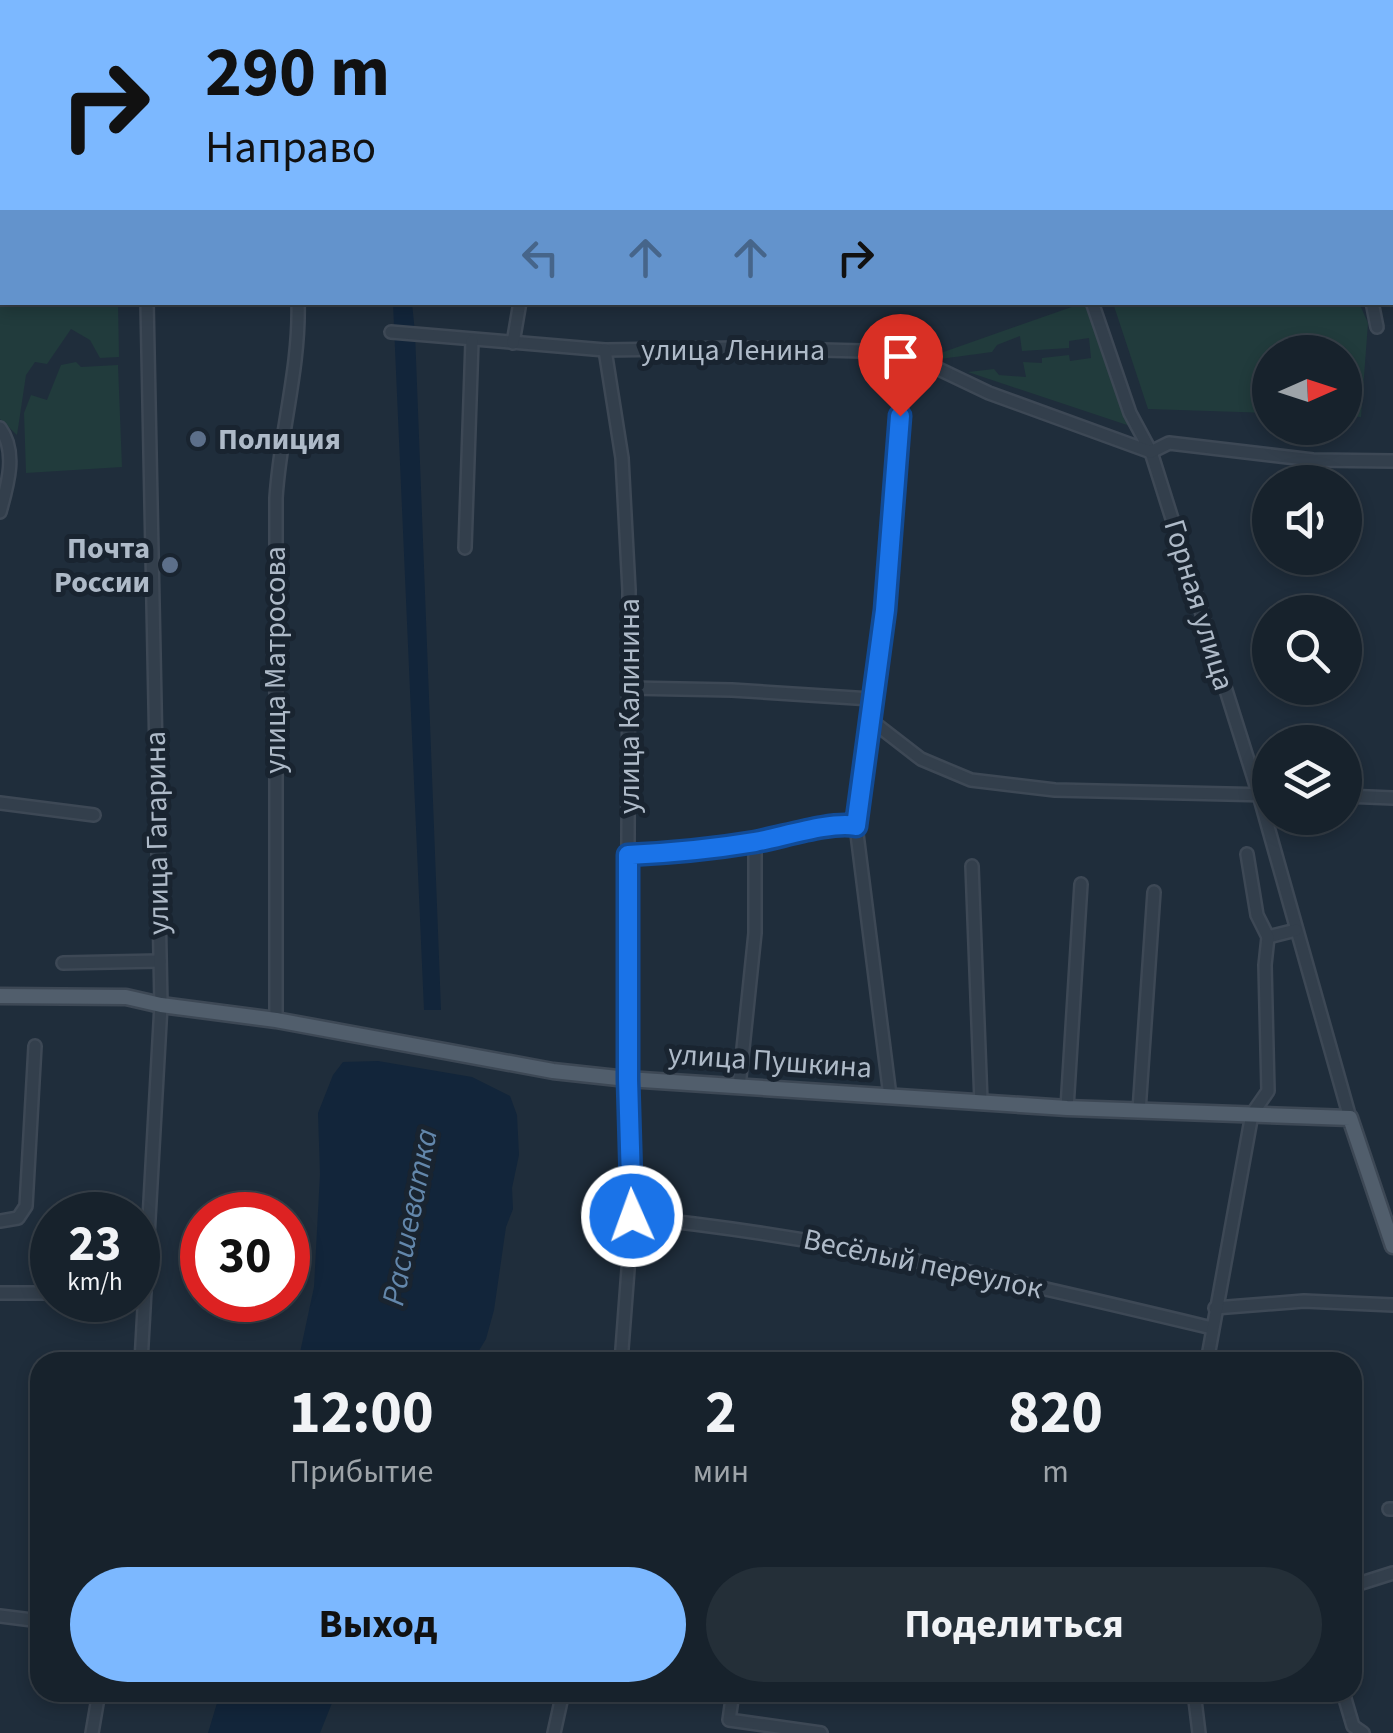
<!DOCTYPE html>
<html lang="ru">
<head>
<meta charset="utf-8">
<style>
	body { margin:0; font-family:"Source Sans 3",sans-serif; background:#242f38; color:#f1f3f6; height:100vh; display:flex; flex-direction:column; font-size:38px; white-space:nowrap }
	* { box-sizing:border-box; margin:0 }
	p { font-size:32px; color:#9ea4a9 }
	.icon { flex:none; width:55px; height:55px; fill:none; stroke:currentColor; stroke-width:2; stroke-linecap:round; stroke-linejoin:round }
	.map { position:relative; flex:1; overflow:hidden }
	.sheet { position:absolute; left:30px; top:1352px; width:1332px; height:350px; display:flex; flex-direction:column; background:#17222c; border-radius:30px; box-shadow:0 5px 15px #0003,0 0 0 2px #363f48 }
	.sheet>* { flex:none }
	.top-card { position:absolute; left:0px; top:0px; width:1395px; height:305px; box-shadow:0 5px 15px #0003,0 0 0 2px #363f48; background:#7cb8ff; color:#111; overflow:hidden }
	.needle { width:65px; rotate:87deg }
	.tools { position:absolute; left:1252px; top:335px; display:grid; gap:20px }
	.tools a { display:grid; place-items:center; width:110px; height:110px; border-radius:50%; background:#17222c; box-shadow:0 5px 15px #0003,0 0 0 2px #363f48; font-size:50px }
	.speed { position:absolute; left:30px; top:1192px; display:flex; gap:20px; font-size:50px; font-weight:700; text-align:center }
	.speed>* { display:grid; place-content:center; width:130px; height:130px; border-radius:50%; background:#17222c; box-shadow:0 5px 15px #0003,0 0 0 2px #363f48; line-height:1 }
	.speed small { font-size:25px; font-weight:400 }
	.speed .limit { border:15px solid #d22; background:#fff; color:#111 }
	.pin { position:absolute; display:grid; place-items:center; width:85px; height:85px; color:#fff; margin:-102px -42px; border-radius:50% 50% 50% 0; rotate:-45deg; box-shadow:0 0 10px #0007 }
	.pin .icon { rotate:45deg }
	.me { position:absolute; width:110px; margin:-55px; rotate:358deg; stroke-linejoin:round; filter:drop-shadow(0 0 8px #0008) }
	.turn { display:flex; align-items:center; gap:35px; height:210px; padding:0 40px; font-size:45px }
	.turn .icon { width:130px; height:130px; stroke-width:2.5 }
	.turn b { display:block; font-size:70px; line-height:85px }
	.lanes { display:flex; align-items:center; height:95px; padding:0 40px; background:#0003; justify-content:center; gap:50px; direction:ltr }
	.lanes .off { opacity:.35 }
	.eta { display:flex; justify-content:space-evenly; align-items:center; height:170px; text-align:center }
	.eta b { font-size:60px; font-weight:700; line-height:70px }
	.primary-button { display:flex; gap:20px; margin-top:auto; padding:20px 40px }
	.primary-button a { flex:1; height:115px; border-radius:60px; background:#7cb8ff; color:#111; font-size:40px; font-weight:700; line-height:115px; text-align:center }
	.primary-button a+a { background:#242f38; color:#f1f3f6 }
	.map>svg:first-child { display:block }
	.green { fill:#213b3c }
	.water { fill:#12253a }
	.lines { fill:none; stroke-linecap:round; stroke-linejoin:round }
	.minor-casing { stroke:#3d4855; stroke-width:16 }
	.major-casing { stroke:#3d4855; stroke-width:19 }
	.minor { stroke:#333f4c; stroke-width:11 }
	.major { stroke:#515e6c; stroke-width:14 }
	.route-casing { stroke:#114b97; stroke-width:25 }
	.route { stroke:#1a73e8; stroke-width:18 }
	.service-dot { fill:#5c6f8a; stroke:#192430; stroke-width:4 }
	.labels { text-anchor:middle; dominant-baseline:central; stroke-width:10; stroke-linejoin:round; paint-order:stroke }
	.street-label { font-size:30px; fill:#aebac8; stroke:#192430 }
	.poi-label { font-size:30px; font-weight:bold; fill:#aebac8; stroke:#192430; text-anchor:start }
	.water-label { font-size:32px; font-style:italic; fill:#6387ab; stroke:#192430 }
</style>
</head>
<body>
<div class="map">
<svg width="1393" height="1733" viewBox="0 0 1393 1733">
	<rect width="100%" height="100%" fill="#1f2d3b"/>
	<g class="green">
		<path d="M0,250L2,302L118,303L119,357L100,358L90,340L71,329L47,364L35,362L26,375L17,435L0,419Z"/>
		<path d="M1083,303H1089L1129,423L1127,425L968,372L994,369L999,375L1026,377L1023,362L1042,363V358L1069,355L1070,361L1091,358L1089,338L1069,341V348L1022,351L1020,336L997,345L992,352L940,359L935,355Z"/>
		<path d="M1113,303H1359L1368,323L1361,417L1345,416V352H1270V413L1148,409Z"/>
		<path d="M76,362L81,367L118,365L122,467L26,473L24,413L31,395L47,400L61,365Z"/>
	</g>
	<g class="water">
		<path d="M393,303H412L415,333L441,1010H424Z"/>
		<path d="M378,1061L472,1077L510,1096L517,1115L519,1155L512,1188L513,1209L506,1227L494,1310L486,1339L472,1362H298L314,1287L320,1174L318,1113L333,1075L343,1062Z"/>
		<path d="M220,1693V1692L336,1693L320,1733H208Z"/>
	</g>
	<g class="lines">
		<defs>
			<g id="minor">
				<path d="M136,0V2"/>
				<path d="M547,0V2"/>
				<path d="M623,0V2"/>
				<path d="M918,0L919,2"/>
				<path d="M1322,0L1323,2"/>
				<path d="M571,2L604,0"/>
				<path d="M1392,61H1393"/>
				<path d="M0,250H2"/>
				<path d="M1092,302L1130,413L1151,452L1259,795L1350,1118"/>
				<path d="M1372,302L1377,327"/>
				<path d="M391,332L605,350L738,348L903,352L989,393L1151,452L1169,443L1313,460L1393,461"/>
				<path d="M513,343L520,302"/>
				<path d="M605,350L622,458L629,590L627,1079L632,1217L621,1362"/>
				<path d="M0,428C18,452 7,487 0,512"/>
				<path d="M465,548L472,341"/>
				<path d="M629,688L732,690L871,699"/>
				<path d="M868,718L921,759L971,780L1055,790L1270,795"/>
				<path d="M1345,796L1393,798"/>
				<path d="M0,803L94,815"/>
				<path d="M629,855C671,853 713,849 755,842C782,837 831,821 856,826"/>
				<path d="M972,866L981,1102"/>
				<path d="M1268,937L1296,930"/>
				<path d="M63,963L160,961"/>
				<path d="M276,1020V498C280,433 300,368 298,302"/>
				<path d="M739,1087L755,933V842"/>
				<path d="M890,1096L856,826L885,610L897,479L903,352"/>
				<path d="M1067,1108L1081,884"/>
				<path d="M1139,1111L1154,892"/>
				<path d="M632,1217C828,1236 1020,1282 1212,1328"/>
				<path d="M0,1221L18,1218L26,1206L35,1046"/>
				<path d="M0,1293H52"/>
				<path d="M1215,1308L1304,1301L1393,1305"/>
				<path d="M141,1362L161,1005L147,302"/>
				<path d="M1207,1362L1252,1114L1268,1091L1265,965L1268,937L1257,915L1247,854"/>
				<path d="M1389,1509H1393"/>
				<path d="M1352,1586L1393,1573"/>
				<path d="M0,1616L40,1621"/>
				<path d="M733,1692L729,1720L821,1733"/>
				<path d="M1194,1692L1199,1733"/>
				<path d="M1343,1692L1353,1726L1363,1733"/>
				<path d="M92,1733L99,1692"/>
				<path d="M554,1733L563,1692"/>
			</g>
			<path id="major" d="M0,996L126,997L161,1005L276,1020L553,1071L627,1079L1067,1108L1350,1118L1393,1246"/>
		</defs>
		<use href="#minor" class="minor-casing"/>
		<use href="#major" class="major-casing"/>
		<use href="#minor" class="minor"/>
		<use href="#major" class="major"/>
	</g>
	<g class="lines">
		<defs>
			<path id="route" d="M632,1216L628,1079V855C671,853 713,849 755,842C783,837 831,821 856,826L885,610L900,416"/>
		</defs>
		<use href="#route" class="route-casing"/>
		<use href="#route" class="route"/>
	</g>
	<g class="service-dot">
		<circle cx="198" cy="439" r="10"/>
		<circle cx="170" cy="565" r="10"/>
	</g>
	<g class="labels">
		<g class="street-label">
			<text x="733" y="350">улица Ленина</text>
			<text transform="translate(1199 605) rotate(73)">Горная улица</text>
			<text transform="translate(275 660) rotate(-90)">улица Матросова</text>
			<text transform="translate(629 706) rotate(-90)">улица Калинина</text>
			<text transform="translate(157 833) rotate(-91)">улица Гагарина</text>
			<text transform="translate(770 1061) rotate(4)">улица Пушкина</text>
			<text transform="translate(923 1264) rotate(12)">Весёлый переулок</text>
		</g>
		<g class="poi-label">
			<text x="218" y="439">Полиция</text>
			<text x="150" y="548" text-anchor="end">Почта<tspan x="150" dy="34">России</tspan></text>
		</g>
		<g class="water-label">
			<text transform="translate(410 1217) rotate(-79)">Расшеватка</text>
		</g>
	</g>
</svg>
<div class="tools">
<a><svg class="needle" viewBox="-14 -14 28 28"><path d="M0-13l5 13h-10z" fill="#e53935"/><path d="M0 13l5-13h-10z" fill="#9ea4a9"/></svg></a>
<a><svg class="icon" aria-label="sound" viewBox="0 0 24 24"><path d="M4 9h4l5-4v14l-5-4H4zM17 9q2 3 0 6"/></svg></a>
<a><svg class="icon" aria-label="search" viewBox="0 0 24 24"><circle cx="10" cy="10" r="6"/><path d="M15 15l6 6"/></svg></a>
<a><svg class="icon" aria-label="layers" viewBox="0 0 24 24"><path d="M12 4l9 5-9 5-9-5zM3 14l9 5 9-5"/></svg></a>
</div>
<div class="speed"><div>23<small>km/h</small></div><div class="limit">30</div></div>
<div class="pin" style="left:900px;top:416px;background:#d93025"><svg class="icon" aria-label="arrive" viewBox="0 0 24 24"><path d="M6 21V4h12l-3 4 3 4H6"/></svg></div>
<svg class="me" style="left:632px;top:1216px" viewBox="-20 -20 40 40"><circle r="17" fill="#1a73e8" stroke="#fff" stroke-width="3"/><path d="M0-11L8 9 0 5-8 9z" fill="#fff"/></svg>
<div class="top-card">
<div class="turn"><svg class="icon" aria-label="right" viewBox="0 0 24 24"><path d="M7 20v-9h11M14 6l5 5-5 5"/></svg><div><b>290 m</b>Направо</div></div>
<div class="lanes"><svg class="icon off" aria-label="left" viewBox="0 0 24 24"><path d="M17 20v-9H6M10 6l-5 5 5 5"/></svg><svg class="icon off" aria-label="ahead" viewBox="0 0 24 24"><path d="M12 20V5M6 11l6-6 6 6"/></svg><svg class="icon off" aria-label="ahead" viewBox="0 0 24 24"><path d="M12 20V5M6 11l6-6 6 6"/></svg><svg class="icon" aria-label="right" viewBox="0 0 24 24"><path d="M7 20v-9h11M14 6l5 5-5 5"/></svg></div>
</div>
<section class="sheet">
<div class="eta">
<div><b>12:00</b><p>Прибытие</p></div>
<div><b>2</b><p>мин</p></div>
<div><b>820</b><p>m</p></div>
</div>
<div class="primary-button"><a>Выход</a><a>Поделиться</a></div>
</section>
</div>
</body>
</html>
